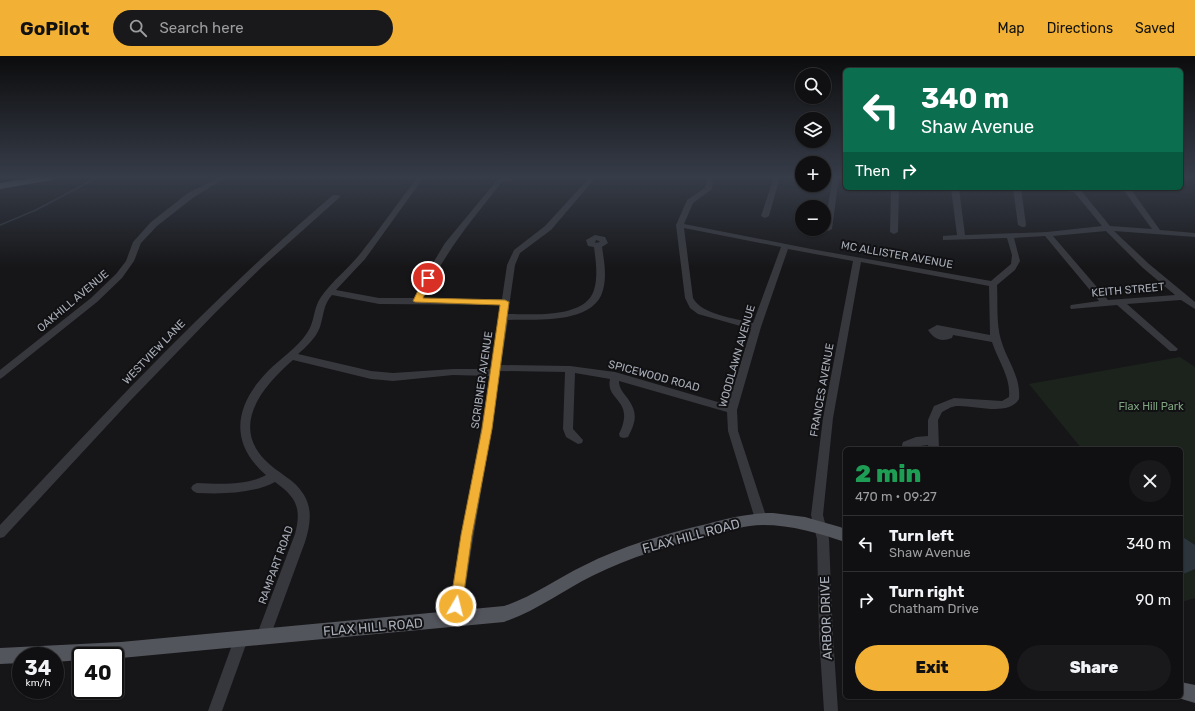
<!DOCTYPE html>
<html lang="en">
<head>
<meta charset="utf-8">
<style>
	body { margin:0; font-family:Rubik,sans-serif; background:#19191b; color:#f1f3f6; height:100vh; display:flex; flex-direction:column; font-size:15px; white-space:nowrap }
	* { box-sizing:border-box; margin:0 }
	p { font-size:13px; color:#9c9d9f }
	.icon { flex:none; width:22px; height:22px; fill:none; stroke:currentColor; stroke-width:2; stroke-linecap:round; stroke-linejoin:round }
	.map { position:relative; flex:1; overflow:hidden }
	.panel { position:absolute; left:843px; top:391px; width:340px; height:252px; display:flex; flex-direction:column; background:#101012; border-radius:6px; box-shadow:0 1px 3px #0004,0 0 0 1px #303032 }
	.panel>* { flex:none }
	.banner { position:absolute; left:843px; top:12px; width:340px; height:122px; border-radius:6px; box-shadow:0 1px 3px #0004,0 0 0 1px #303032; background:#0b6e4f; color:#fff; overflow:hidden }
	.tools { position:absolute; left:795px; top:12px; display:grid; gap:8px }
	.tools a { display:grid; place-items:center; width:36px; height:36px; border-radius:50%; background:#101012; box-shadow:0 1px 3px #0004,0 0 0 1px #303032; font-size:20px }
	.speed { position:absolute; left:12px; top:591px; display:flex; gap:8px; font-size:20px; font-weight:700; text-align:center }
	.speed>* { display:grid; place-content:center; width:52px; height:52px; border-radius:50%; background:#101012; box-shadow:0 1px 3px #0004,0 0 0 1px #303032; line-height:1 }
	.speed small { font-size:10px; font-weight:400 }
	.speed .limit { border:2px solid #111; border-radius:6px; background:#fff; color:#111 }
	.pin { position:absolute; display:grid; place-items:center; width:34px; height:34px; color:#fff; margin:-17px; border:2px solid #fff; border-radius:50%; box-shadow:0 1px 4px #0007 }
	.me { position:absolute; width:44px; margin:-22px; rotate:8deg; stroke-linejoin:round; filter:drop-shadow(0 0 3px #0008) }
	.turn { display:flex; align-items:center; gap:14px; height:84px; padding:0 12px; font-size:18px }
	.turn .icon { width:52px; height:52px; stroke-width:2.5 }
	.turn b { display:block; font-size:28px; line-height:34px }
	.then { display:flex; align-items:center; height:38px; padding:0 12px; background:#0003; gap:8px; font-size:15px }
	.round { display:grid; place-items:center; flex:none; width:42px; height:42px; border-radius:21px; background:#19191b }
	.summary { display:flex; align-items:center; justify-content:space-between; height:68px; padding:0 12px }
	h1 { font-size:24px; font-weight:800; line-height:30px; color:#1e9e55 }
	.cta { display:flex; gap:8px; margin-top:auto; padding:8px 12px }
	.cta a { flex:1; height:46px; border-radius:24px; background:#f2b134; color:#111; font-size:16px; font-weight:800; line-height:46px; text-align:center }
	.cta a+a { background:#19191b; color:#f1f3f6 }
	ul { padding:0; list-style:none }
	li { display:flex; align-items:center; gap:12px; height:56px; padding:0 12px; border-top:1px solid #303032 }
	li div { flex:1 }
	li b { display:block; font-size:15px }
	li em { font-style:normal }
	header { display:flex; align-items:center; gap:24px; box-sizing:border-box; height:56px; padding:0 20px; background:#f2b134; color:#111 }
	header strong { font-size:19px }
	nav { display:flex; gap:22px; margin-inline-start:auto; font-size:14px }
	.search { width:280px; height:36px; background:#19191b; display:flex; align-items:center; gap:10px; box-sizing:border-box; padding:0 14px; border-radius:22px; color:#9c9d9f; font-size:15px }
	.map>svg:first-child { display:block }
	.green { fill:#1c231d }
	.water { fill:#2c353c }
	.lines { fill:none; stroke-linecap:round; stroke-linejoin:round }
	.stream { stroke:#2c353c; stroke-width:1.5 }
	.minor { fill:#37383d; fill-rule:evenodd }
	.major { fill:#53555c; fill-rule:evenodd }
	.highway { fill:#63666e; fill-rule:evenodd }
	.route { fill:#f2b134; stroke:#9d7322 }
	.labels { text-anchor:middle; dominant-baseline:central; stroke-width:4; stroke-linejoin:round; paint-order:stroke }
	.street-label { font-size:11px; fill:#a8adb8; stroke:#111113 }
	.park-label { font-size:11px; fill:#7fa381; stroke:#111113 }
	.near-street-label { font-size:13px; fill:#a8adb8; stroke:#111113 }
</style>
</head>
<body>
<header>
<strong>GoPilot</strong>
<div class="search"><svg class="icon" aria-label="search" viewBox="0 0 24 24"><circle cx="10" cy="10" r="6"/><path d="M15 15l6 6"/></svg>Search here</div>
<nav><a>Map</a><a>Directions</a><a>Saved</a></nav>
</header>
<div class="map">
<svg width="1195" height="655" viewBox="0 0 1195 655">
	<rect width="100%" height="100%" fill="#161618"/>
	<path class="green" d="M1180,301L1195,311V542L1181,546V393H1082L1029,328Z"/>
	<path class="water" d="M1181,480L1195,489V513L1181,519Z"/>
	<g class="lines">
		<path class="stream" d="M0,169L36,154L98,121"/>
		<g class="minor">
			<path d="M220,121H227L194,141L157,170L141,187L134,205L122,222L97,246L3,321L0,323V314L91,242L116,218L126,205L133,186L151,166L188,137Z"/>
			<path d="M418,121H424L365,203L336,234L379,242H414L424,222L445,187L498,123L523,121L522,122L502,126C471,165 444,197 423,243H502L507,209L514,194L545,170L590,121H596L551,174L520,197L515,209L508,258C532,258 585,263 594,234C598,220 596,206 594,191L588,190L586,184L595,179L605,181L608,187L602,191C604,205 607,219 603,234C594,269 535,263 508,264L501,309L570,310L615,316L728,349L751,273L698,258L690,252L685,242L676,169L687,144L705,132L707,121H713L712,133L693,147L684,168L811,193L991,225L1011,208L1012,199L1007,182L943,184V180L957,179L951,132H959L965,179L1047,176L1102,170L1074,136L1058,134L1054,132H1079L1110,170L1152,173L1122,132H1130L1160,174L1195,177V181L1114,175L1149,208L1195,246V253L1181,244L1127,248L1178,293L1176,295H1170L1117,249L1071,253L1070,251L1071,249L1099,245L1045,180L1014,182L1020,205L1015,214L997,229C998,247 996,267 1001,284C1007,305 1021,320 1019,343C1009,361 974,349 957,350C952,350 946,354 942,356L938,364L939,393H929L928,389L913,391V393H903L902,389L903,386L916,381L928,380V364L934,350L954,342L1002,345L1009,341C1011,321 998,305 992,286L953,279L952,282C941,286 935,284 928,274L937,269L990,279L989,230L861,206L833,362L823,459L829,483L833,580L838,655H824L819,580L817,483L811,459L823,362L853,205L788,193L761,271L737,354L738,375L767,463L765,467L761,468L757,467L755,463L728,375L727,356L619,325C619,331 622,335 625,339C638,355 637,364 628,381L624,382L620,381L619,378C636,343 605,345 610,323L575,317L573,373L583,384L582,387L578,388L566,381L563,373L565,316L500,315C489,398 472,480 461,563L459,568L454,569L449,568L447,563C460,482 477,402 490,320L453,319L393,325L371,323L293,304C264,329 230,368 265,404C277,417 295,423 304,439C313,454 310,470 305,486L270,581L268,586L263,588L258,586L256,581L295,478C302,452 296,441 275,426C252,438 223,438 197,437L193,435L191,432L193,429L197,427C219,428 246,430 266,419C228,386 235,349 268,315C281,302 297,292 307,277C315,266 313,252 321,241C332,225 348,213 360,198C380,173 398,146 418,121ZM684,172L781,191L753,267C735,262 702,259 693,242ZM1106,175L1143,212L1175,239L1108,244L1053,180ZM596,184L599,185L600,186L595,187ZM332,239L379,248L501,249L491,313H453L393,317L371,315L298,298C306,291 316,282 320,271C324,259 323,249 332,239Z"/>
			<path d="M774,121H780L769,160L765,162L761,160Z"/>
			<path d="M833,121H839L832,173L828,175L824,173Z"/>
			<path d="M891,132H899L898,176L894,178L890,176Z"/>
			<path d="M1013,132H1021L1026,169L1025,171H1022L1018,169Z"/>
			<path d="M333,139H339L340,141L264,209L216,256L129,346L4,481L0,482V469C107,355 214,240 333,139Z"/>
			<path d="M241,576L246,578L248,583L222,655H208L236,578Z"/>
		</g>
		<g class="major">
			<path d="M773,457L805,461L840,471L845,473V486C818,477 792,469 763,469C745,469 729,475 712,479C671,489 630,501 592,520C562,535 536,555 504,566L121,602L115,603V600H81V604L55,606V600H21V607L0,608V592L121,586L504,550C532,541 556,523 583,510C622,490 664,478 707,468C729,462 750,457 773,457Z"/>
			<path d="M1181,626L1195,629V647L1175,641H1181Z"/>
		</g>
		<path class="highway" d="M38,121H57L52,124L0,133V127Z"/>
	</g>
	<linearGradient id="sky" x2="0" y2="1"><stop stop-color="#0c0c0d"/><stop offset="0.57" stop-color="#363c48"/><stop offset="1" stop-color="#363c48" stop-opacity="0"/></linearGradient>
	<rect width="1195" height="212" fill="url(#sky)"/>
	<path class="route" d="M428,220L432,222L423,242L505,244L509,246L492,373L472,479L462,550L460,554L456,556L452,554L450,550L461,479L482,373L500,249L415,246L413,245L424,222Z"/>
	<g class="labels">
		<g class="street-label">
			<text transform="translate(897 199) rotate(10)">MC ALLISTER AVENUE</text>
			<text transform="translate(1128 234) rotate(-5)">KEITH STREET</text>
			<text transform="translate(73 245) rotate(-40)">OAKHILL AVENUE</text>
			<text transform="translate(154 296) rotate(-46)">WESTVIEW LANE</text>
			<text transform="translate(737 300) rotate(-74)">WOODLAWN AVENUE</text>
			<text transform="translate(654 320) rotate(15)">SPICEWOOD ROAD</text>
			<text transform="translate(482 324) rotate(-82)">SCRIBNER AVENUE</text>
			<text transform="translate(822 334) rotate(-80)">FRANCES AVENUE</text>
			<text transform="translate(276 509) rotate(-70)">RAMPART ROAD</text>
		</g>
		<g class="park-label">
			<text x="1151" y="350">Flax Hill Park</text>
		</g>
		<g class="near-street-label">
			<text transform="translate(691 480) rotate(-15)">FLAX HILL ROAD</text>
			<text transform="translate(826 562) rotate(-92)">ARBOR DRIVE</text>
			<text transform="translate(373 571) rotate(-5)">FLAX HILL ROAD</text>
		</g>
	</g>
</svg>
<div class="tools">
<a><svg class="icon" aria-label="search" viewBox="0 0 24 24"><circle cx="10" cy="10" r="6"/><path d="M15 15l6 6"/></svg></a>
<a><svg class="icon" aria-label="layers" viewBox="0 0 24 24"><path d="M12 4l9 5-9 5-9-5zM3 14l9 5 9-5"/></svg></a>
<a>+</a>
<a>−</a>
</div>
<div class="speed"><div>34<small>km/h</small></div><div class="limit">40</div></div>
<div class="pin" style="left:428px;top:222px;background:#d93025"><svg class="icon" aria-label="arrive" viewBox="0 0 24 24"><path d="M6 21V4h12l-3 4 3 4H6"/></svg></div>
<svg class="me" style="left:456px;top:550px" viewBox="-20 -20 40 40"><circle r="17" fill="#f2b134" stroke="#fff" stroke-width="3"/><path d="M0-11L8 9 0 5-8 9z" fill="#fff"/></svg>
<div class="banner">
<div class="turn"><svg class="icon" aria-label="left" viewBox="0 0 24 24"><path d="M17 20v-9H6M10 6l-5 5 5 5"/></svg><div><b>340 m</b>Shaw Avenue</div></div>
<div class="then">Then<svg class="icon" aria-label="right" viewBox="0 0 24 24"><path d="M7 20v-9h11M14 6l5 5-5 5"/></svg></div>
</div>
<section class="panel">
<div class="summary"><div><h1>2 min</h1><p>470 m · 09:27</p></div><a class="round"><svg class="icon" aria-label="close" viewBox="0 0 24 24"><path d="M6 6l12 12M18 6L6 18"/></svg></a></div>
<ul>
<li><svg class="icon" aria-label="left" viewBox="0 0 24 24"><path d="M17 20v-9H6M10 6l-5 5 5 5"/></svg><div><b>Turn left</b><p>Shaw Avenue</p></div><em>340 m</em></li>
<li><svg class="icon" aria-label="right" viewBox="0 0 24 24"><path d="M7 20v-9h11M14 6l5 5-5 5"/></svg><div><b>Turn right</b><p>Chatham Drive</p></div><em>90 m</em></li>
</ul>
<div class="cta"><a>Exit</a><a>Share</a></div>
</section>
</div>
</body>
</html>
